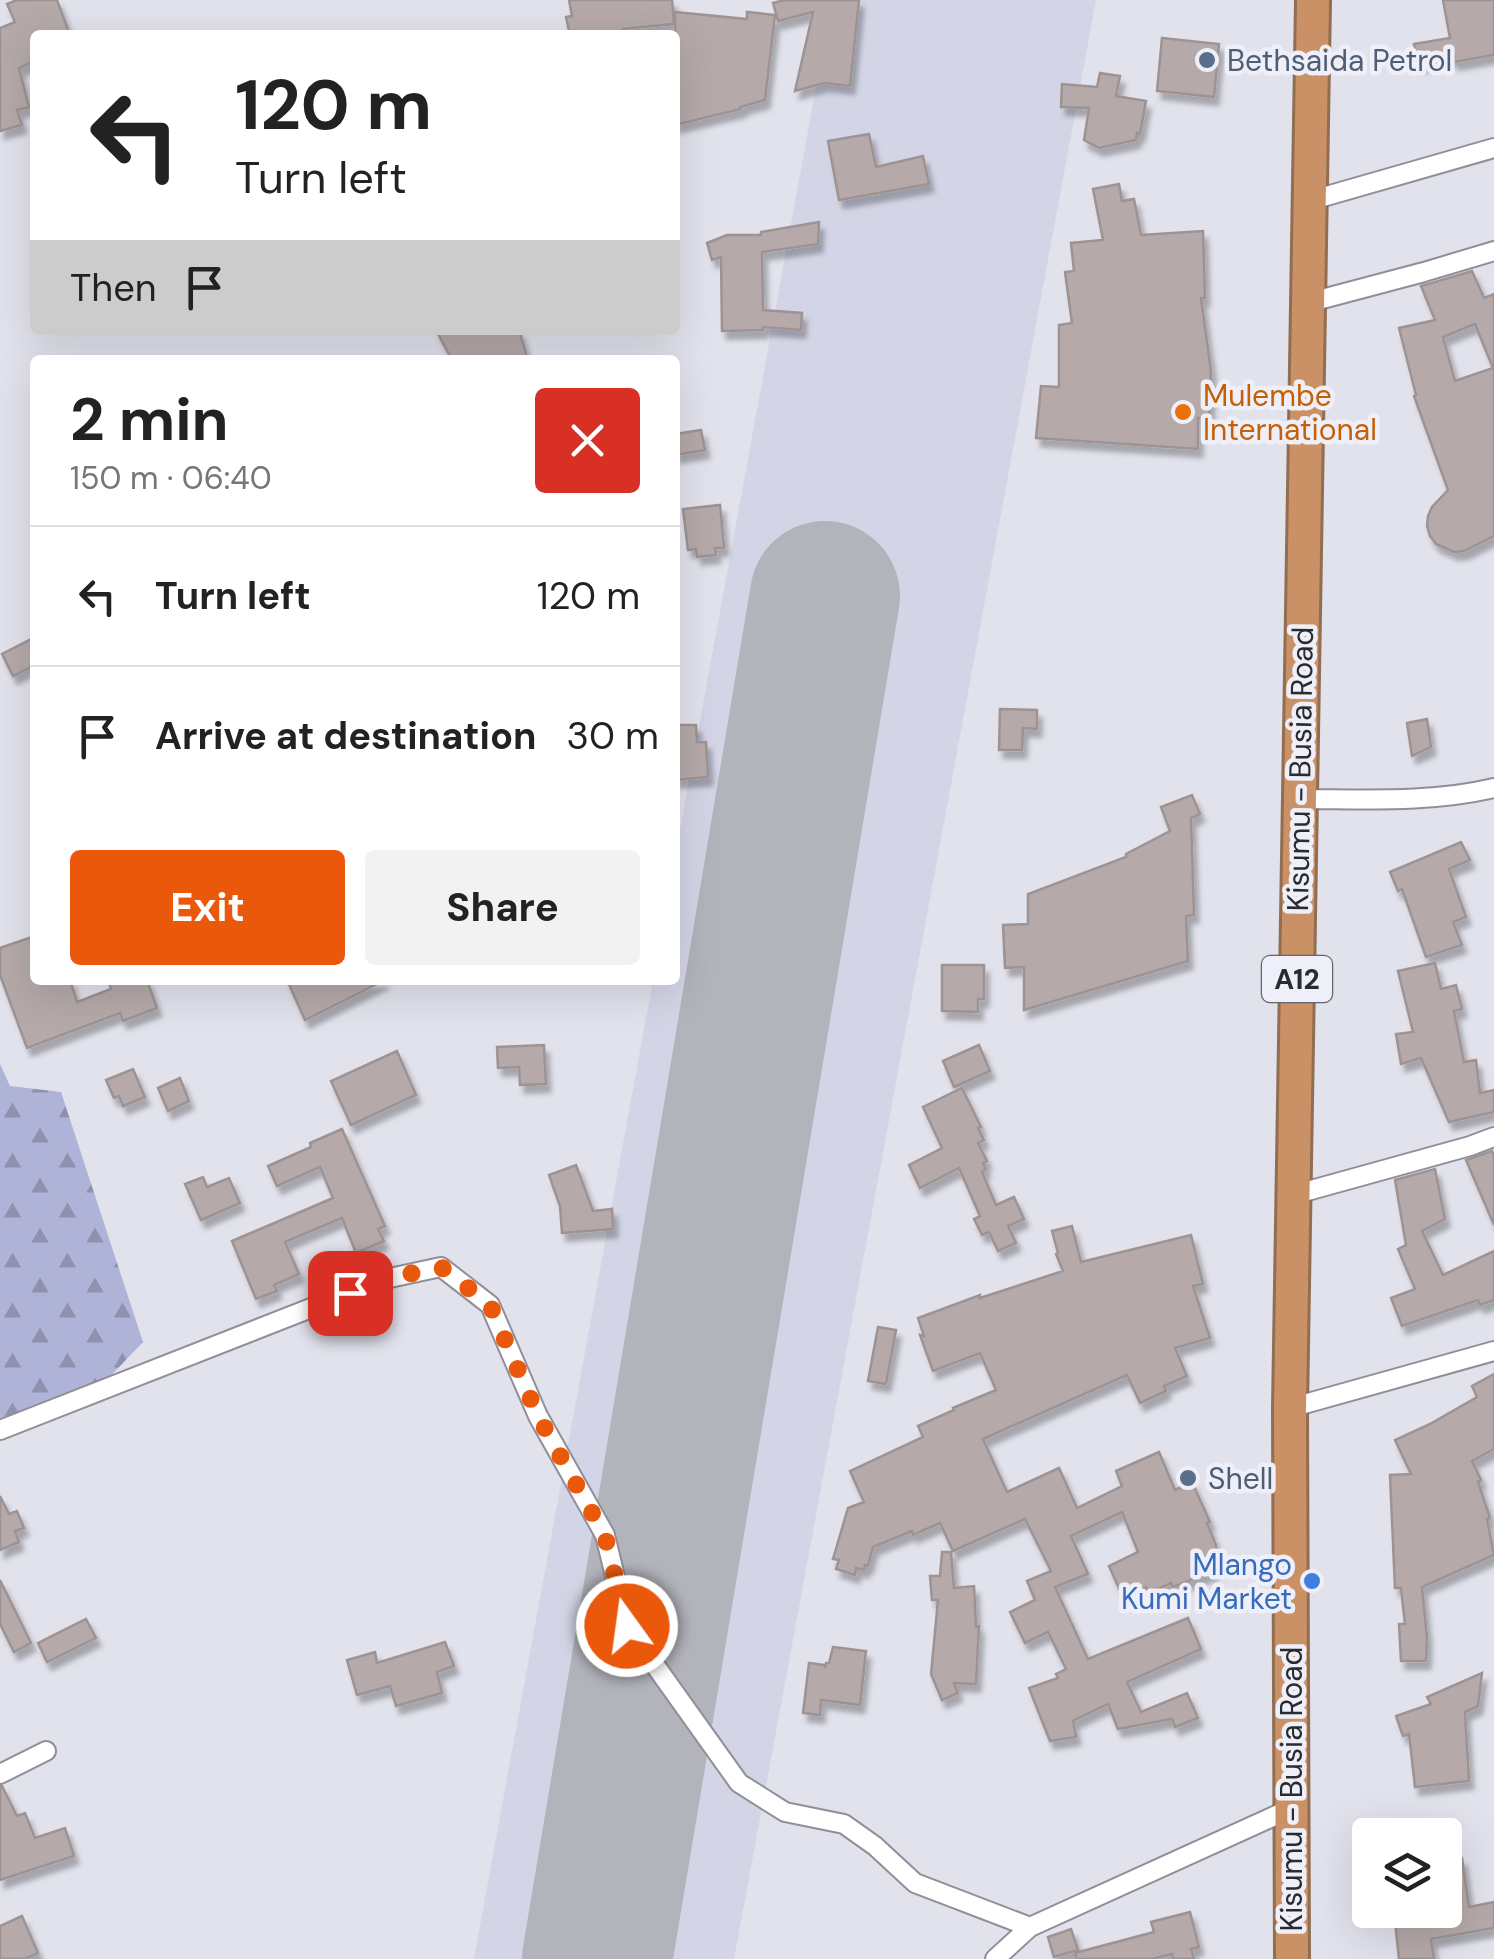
<!DOCTYPE html>
<html lang="en">
<head>
<meta charset="utf-8">
<style>
	body { margin:0; font-family:"DM Sans",sans-serif; background:#f2f2f2; color:#222; height:100vh; display:flex; flex-direction:column; font-size:38px; white-space:nowrap }
	* { box-sizing:border-box; margin:0 }
	p { font-size:32px; color:#767676 }
	.icon { flex:none; width:55px; height:55px; fill:none; stroke:currentColor; stroke-width:2; stroke-linecap:round; stroke-linejoin:round }
	.map { position:relative; flex:1; overflow:hidden }
	.panel { position:absolute; left:30px; top:355px; width:650px; height:630px; display:flex; flex-direction:column; background:#fff; border-radius:10px; box-shadow:0 10px 40px #0002 }
	.panel>* { flex:none }
	.guide { position:absolute; left:30px; top:30px; width:650px; height:305px; border-radius:10px; box-shadow:0 10px 40px #0002; background:#fff; color:#222; overflow:hidden }
	.controls { position:absolute; left:1352px; top:1818px; display:grid; gap:20px }
	.controls a { display:grid; place-items:center; width:110px; height:110px; border-radius:10px; background:#fff; box-shadow:0 10px 40px #0002; font-size:50px }
	.pin { position:absolute; display:grid; place-items:center; width:85px; height:85px; color:#fff; margin:-42px; border-radius:20px; box-shadow:0 5px 15px #0006 }
	.me { position:absolute; width:110px; margin:-55px; rotate:346deg; stroke-linejoin:round; filter:drop-shadow(0 0 8px #0008) }
	.turn { display:flex; align-items:center; gap:35px; height:210px; padding:0 40px; font-size:45px }
	.turn .icon { width:130px; height:130px; stroke-width:2.5 }
	.turn b { display:block; font-size:70px; line-height:85px }
	.then { display:flex; align-items:center; height:95px; padding:0 40px; background:#0003; gap:20px; font-size:38px }
	.round { display:grid; place-items:center; flex:none; width:105px; height:105px; border-radius:10px; background:#f2f2f2 }
	.headline { display:flex; align-items:center; justify-content:space-between; height:170px; padding:0 40px }
	h1 { font-size:60px; font-weight:700; line-height:75px }
	.primary-button { display:flex; gap:20px; margin-top:auto; padding:20px 40px }
	.primary-button a { flex:1; height:115px; border-radius:10px; background:#ea580c; color:#fff; font-size:40px; font-weight:700; line-height:115px; text-align:center }
	.primary-button a+a { background:#f2f2f2; color:#222 }
	ul { padding:0; list-style:none }
	li { display:flex; align-items:center; gap:30px; height:140px; padding:0 40px; border-top:2px solid #e0e0e0 }
	li div { flex:1 }
	li b { display:block; font-size:38px }
	li em { font-style:normal }
	.map>svg:first-child { display:block }
	.built { fill:#d3d5e6 }
	.forest { fill:url(#forest-firs) }
	.lines { fill:none; stroke-linecap:round; stroke-linejoin:round }
	.runway { stroke:#b2b3bb; stroke-width:150 }
	.building { fill:#b5a9a9; stroke:#9e9392; stroke-width:2.5; fill-rule:evenodd; filter:url(#shadow) }
	.street-casing { stroke:#8e8f98; stroke-width:22 }
	.highway-casing { stroke:#916d52; stroke-width:38 }
	.street { stroke:#fff; stroke-width:18 }
	.highway { stroke:#c99165; stroke-width:32 }
	.route { stroke:#ea580c; stroke-width:18; stroke-dasharray:0 32.4 }
	.service-dot { fill:#5c6f8a; stroke:#eeeff9; stroke-width:4 }
	.food-dot { fill:#e8710a; stroke:#eeeff9; stroke-width:4 }
	.shop-dot { fill:#3f7fe0; stroke:#eeeff9; stroke-width:4 }
	.labels { text-anchor:middle; dominant-baseline:central; stroke-width:9; stroke-linejoin:round; paint-order:stroke }
	.shield { fill:#eeeff9; stroke:#65666c; stroke-width:2.5 }
	.shield-label { font-size:28px; font-weight:bold; fill:#2a2b2f }
	.service-label { font-size:30px; fill:#4e5e75; stroke:#eeeff9; text-anchor:start }
	.food-label { font-size:30px; fill:#c56008; stroke:#eeeff9; text-anchor:start }
	.street-label { font-size:30px; fill:#2a2b2f; stroke:#eeeff9 }
	.shop-label { font-size:30px; fill:#366cbe; stroke:#eeeff9; text-anchor:end }
</style>
</head>
<body>
<div class="map">
<svg width="1494" height="1959" viewBox="0 0 1494 1959">
	<defs>
		<pattern id="forest-firs" width="22" height="20" patternUnits="userSpaceOnUse" patternTransform="scale(2.5)"><rect width="22" height="20" fill="#afb3d7"/><path d="M5 1l3.5 6h-7zM16 11l3.5 6h-7z" fill="#8f92af"/></pattern>
		<filter id="shadow"><feDropShadow dx="4.5" dy="8" stdDeviation="2.5" flood-color="#0004"/></filter>
	</defs>
	<rect width="100%" height="100%" fill="#e1e2ec"/>
	<path class="built" d="M832,0H1096L734,1959H474L653,980H675V857Z"/>
	<path class="forest" d="M0,1064L10,1086L61,1092L143,1342L103,1384L0,1418Z"/>
	<g class="lines">
		<path class="runway" d="M597,1959L825,596"/>
	</g>
	<g class="building">
		<path d="M17,0H57L70,35H35V61L19,68L29,107L17,110L22,125L0,131V28L15,22L7,4Z"/>
		<path d="M569,0H672L674,24L623,29V31L604,35H570L566,17L572,16Z"/>
		<path d="M785,0H859L850,86L824,83L795,91L813,12L778,21L773,3Z"/>
		<path d="M1443,0H1494V55L1454,62V57L1418,64L1414,44L1450,38Z"/>
		<path d="M675,12L747,19V12L775,15L765,100L740,107L741,109L675,125Z"/>
		<path d="M1162,38L1219,44L1214,97L1157,91Z"/>
		<path d="M1100,73L1120,76L1116,96L1146,101L1140,134L1137,133L1136,140L1099,148L1084,140L1089,108L1061,107L1062,84L1097,87Z"/>
		<path d="M869,134L876,167L923,156L929,184L839,200L828,141Z"/>
		<path d="M1119,184L1122,201L1134,199L1141,235L1203,231L1205,298H1201L1211,371L1209,419L1198,418V449L1036,438L1041,386L1059,387V325L1072,323L1065,272L1074,271L1071,243L1103,240L1093,189Z"/>
		<path d="M819,222L818,244L762,252L763,310L802,313L801,330L763,327V330L722,331L721,257L712,260L707,243L727,235H761V232Z"/>
		<path d="M1472,271L1484,298L1494,294V536L1464,551L1454,552L1436,544L1430,536L1427,526L1428,516L1432,507L1448,490L1414,396L1416,395L1399,328L1435,320L1421,286ZM1475,324L1493,368L1455,381L1443,337Z"/>
		<path d="M436,330H519L528,360H452Z"/>
		<path d="M701,430L705,450L675,455V434Z"/>
		<path d="M720,505L724,548H715L716,555L697,557L696,549L688,550L683,509Z"/>
		<path d="M35,637V665L13,676L2,654Z"/>
		<path d="M1000,709L1037,710V729L1023,728L1022,750H999Z"/>
		<path d="M1427,719L1431,747L1412,756L1407,723Z"/>
		<path d="M675,725H696L697,742H706L708,777L675,780Z"/>
		<path d="M1192,795L1200,814L1191,818L1194,915L1186,916L1188,961L1024,1010V967L1005,968L1003,925L1028,924V894L1126,857V854L1170,831L1161,807Z"/>
		<path d="M1461,842L1470,860L1449,869L1466,917L1453,922L1462,945L1426,957L1402,889L1398,891L1390,872Z"/>
		<path d="M35,936V980H70L77,1002L111,989L108,980H147L157,1008L123,1021L120,1013L27,1048L0,975V948Z"/>
		<path d="M1435,963L1441,989L1456,985L1462,1009L1454,1011L1464,1062L1476,1060L1480,1093L1494,1090V1112L1449,1122L1421,1058L1401,1064L1396,1034L1413,1032L1398,971Z"/>
		<path d="M942,965H984V999H978V1012L942,1011Z"/>
		<path d="M287,980H385L305,1020Z"/>
		<path d="M544,1045L546,1084L520,1085L519,1067L498,1068L497,1047Z"/>
		<path d="M979,1045L990,1071L954,1087L943,1061Z"/>
		<path d="M397,1051L416,1095L351,1125L331,1081Z"/>
		<path d="M133,1069L145,1097L123,1106L119,1096L114,1098L106,1080Z"/>
		<path d="M180,1078L189,1101L168,1111L158,1088Z"/>
		<path d="M962,1088L981,1127L978,1128L984,1140L978,1143L987,1161L983,1163L986,1169L982,1172L996,1205L1014,1197L1024,1219L1008,1226L1016,1243L998,1251L989,1232L982,1235L974,1219L980,1216L959,1168L920,1188L909,1165L942,1148L923,1107Z"/>
		<path d="M342,1129L385,1226L378,1229L384,1241L356,1253L342,1218L285,1242L299,1274L274,1285L277,1291L256,1299L232,1241L333,1198L320,1167L277,1186L268,1166L311,1147L310,1143Z"/>
		<path d="M1492,1151L1494,1156V1225L1466,1160Z"/>
		<path d="M576,1165L593,1211L612,1209L613,1229L562,1233L560,1206L549,1175Z"/>
		<path d="M1435,1169L1445,1219L1422,1231L1443,1275L1494,1251V1300L1480,1305L1478,1300L1402,1326L1391,1298L1415,1289L1398,1249L1406,1245L1395,1180Z"/>
		<path d="M203,1177L207,1187L229,1178L240,1203L201,1220L185,1184Z"/>
		<path d="M1072,1226L1081,1262L1191,1235L1203,1284L1193,1286L1210,1338L1175,1348L1187,1376L1164,1386L1166,1391L1140,1403L1127,1375L983,1439L1007,1492L1059,1468L1077,1508L1122,1486L1116,1471L1159,1452L1175,1490L1192,1482L1210,1522L1207,1523L1216,1545L1214,1571L1173,1587L1171,1583L1148,1593L1146,1587L1123,1597L1109,1566L1138,1552L1122,1512L1071,1536L1088,1574L1055,1587L1088,1659L1188,1618L1201,1649L1127,1682L1141,1712L1187,1693L1198,1718L1175,1727L1172,1719L1118,1729L1108,1704L1073,1721L1076,1737L1050,1741L1029,1688L1058,1678L1056,1674L1066,1669L1048,1632L1025,1643L1010,1612L1035,1600L1027,1581L1051,1571L1025,1519L953,1551L940,1523L913,1535L912,1531L873,1547L868,1566L865,1565L864,1570L856,1568L855,1575L836,1569L839,1560L833,1559L848,1508L864,1502L850,1471L923,1437L918,1426L954,1410L953,1408L996,1390L980,1353L933,1371L920,1335L924,1336L918,1318L980,1295V1298L1063,1271L1056,1254L1058,1253L1052,1231Z"/>
		<path d="M878,1327L896,1330L886,1384L868,1381Z"/>
		<path d="M1494,1374V1449L1472,1461L1481,1480L1478,1482L1490,1518L1487,1519L1494,1555L1422,1587L1427,1638L1426,1661H1401L1399,1624H1405L1401,1588H1395L1390,1475L1411,1474L1395,1440L1430,1424L1477,1397L1472,1386Z"/>
		<path d="M0,1496L9,1514L17,1511L24,1528L15,1531L19,1542L0,1550Z"/>
		<path d="M942,1552H951L954,1588L974,1586L976,1627L979,1626L976,1684L954,1683L958,1693L942,1700L931,1674L938,1600H932L930,1576H940Z"/>
		<path d="M0,1580L31,1643L14,1652L0,1624Z"/>
		<path d="M86,1619L96,1638L47,1662L38,1643Z"/>
		<path d="M445,1642L454,1666L437,1672L442,1693L396,1706L390,1686L357,1695L347,1660L375,1652L377,1663Z"/>
		<path d="M833,1647L866,1651L860,1705L821,1700L820,1715L803,1713L809,1663L825,1665V1668L826,1663H829Z"/>
		<path d="M1482,1673L1478,1706L1465,1712L1469,1781L1415,1787L1409,1734L1403,1736L1396,1716L1431,1704L1427,1697Z"/>
		<path d="M0,1786H2L17,1816L25,1813L35,1838L65,1828L74,1856L0,1880Z"/>
		<path d="M1462,1858L1469,1907L1494,1902V1928L1431,1939L1434,1959H1399L1395,1921L1400,1920L1399,1910H1445V1860Z"/>
		<path d="M1190,1912L1199,1947L1191,1949L1194,1959H1173L1172,1954L1152,1959H1076L1075,1953L1154,1932L1151,1922Z"/>
		<path d="M22,1916L38,1953L25,1959H0V1926Z"/>
		<path d="M1071,1929L1078,1950L1054,1957L1048,1937Z"/>
	</g>
	<g class="lines">
		<defs>
			<g id="street">
				<path d="M1309,201L1494,148"/>
				<path d="M1307,303L1424,272L1494,251"/>
				<path d="M1300,799C1364,799 1431,803 1494,788"/>
				<path d="M1293,1195L1470,1146L1494,1137"/>
				<path d="M1290,1408L1494,1351"/>
				<path d="M0,1430L385,1279L441,1267L490,1305L538,1416L605,1535L627,1626L739,1783L785,1812L844,1824L875,1846L915,1883L1030,1927"/>
				<path d="M0,1774L46,1751"/>
				<path d="M995,1959L1030,1927L1292,1808"/>
			</g>
			<path id="highway" d="M1292,1959L1290,1408L1313,0"/>
		</defs>
		<use href="#street" class="street-casing"/>
		<use href="#highway" class="highway-casing"/>
		<use href="#street" class="street"/>
		<use href="#highway" class="highway"/>
	</g>
	<g class="lines">
		<path class="route" d="M350,1293L385,1279L441,1267L490,1305L538,1416L605,1536L627,1626"/>
	</g>
	<g class="service-dot">
		<circle cx="1207" cy="60" r="10"/>
		<circle cx="1188" cy="1478" r="10"/>
	</g>
	<circle class="food-dot" cx="1183" cy="412" r="10"/>
	<circle class="shop-dot" cx="1312" cy="1581" r="10"/>
	<g class="labels">
		<rect class="shield" x="1262" y="956" width="70" height="46" rx="8"/>
		<g class="shield-label">
			<text x="1297" y="979">A12</text>
		</g>
		<g class="service-label">
			<text x="1227" y="60">Bethsaida Petrol</text>
			<text x="1208" y="1478">Shell</text>
		</g>
		<g class="food-label">
			<text x="1203" y="395">Mulembe<tspan x="1203" dy="34">International</tspan></text>
		</g>
		<g class="street-label">
			<text transform="translate(1300 769) rotate(-89)">Kisumu - Busia Road</text>
			<text transform="translate(1291 1789) rotate(-90)">Kisumu - Busia Road</text>
		</g>
		<g class="shop-label">
			<text x="1292" y="1564">Mlango<tspan x="1292" dy="34">Kumi Market</tspan></text>
		</g>
	</g>
</svg>
<div class="controls">
<a><svg class="icon" aria-label="layers" viewBox="0 0 24 24"><path d="M12 4l9 5-9 5-9-5zM3 14l9 5 9-5"/></svg></a>
</div>
<div class="pin" style="left:350px;top:1293px;background:#d93025"><svg class="icon" aria-label="arrive" viewBox="0 0 24 24"><path d="M6 21V4h12l-3 4 3 4H6"/></svg></div>
<svg class="me" style="left:627px;top:1626px" viewBox="-20 -20 40 40"><circle r="17" fill="#ea580c" stroke="#fff" stroke-width="3"/><path d="M0-11L8 9 0 5-8 9z" fill="#fff"/></svg>
<div class="guide">
<div class="turn"><svg class="icon" aria-label="left" viewBox="0 0 24 24"><path d="M17 20v-9H6M10 6l-5 5 5 5"/></svg><div><b>120 m</b>Turn left</div></div>
<div class="then">Then<svg class="icon" aria-label="arrive" viewBox="0 0 24 24"><path d="M6 21V4h12l-3 4 3 4H6"/></svg></div>
</div>
<section class="panel">
<div class="headline"><div><h1>2 min</h1><p>150 m · 06:40</p></div><a class="round" style="background:#d93025;color:#fff"><svg class="icon" aria-label="close" viewBox="0 0 24 24"><path d="M6 6l12 12M18 6L6 18"/></svg></a></div>
<ul>
<li><svg class="icon" aria-label="left" viewBox="0 0 24 24"><path d="M17 20v-9H6M10 6l-5 5 5 5"/></svg><div><b>Turn left</b></div><em>120 m</em></li>
<li><svg class="icon" aria-label="arrive" viewBox="0 0 24 24"><path d="M6 21V4h12l-3 4 3 4H6"/></svg><div><b>Arrive at destination</b></div><em>30 m</em></li>
</ul>
<div class="primary-button"><a>Exit</a><a>Share</a></div>
</section>
</div>
</body>
</html>
